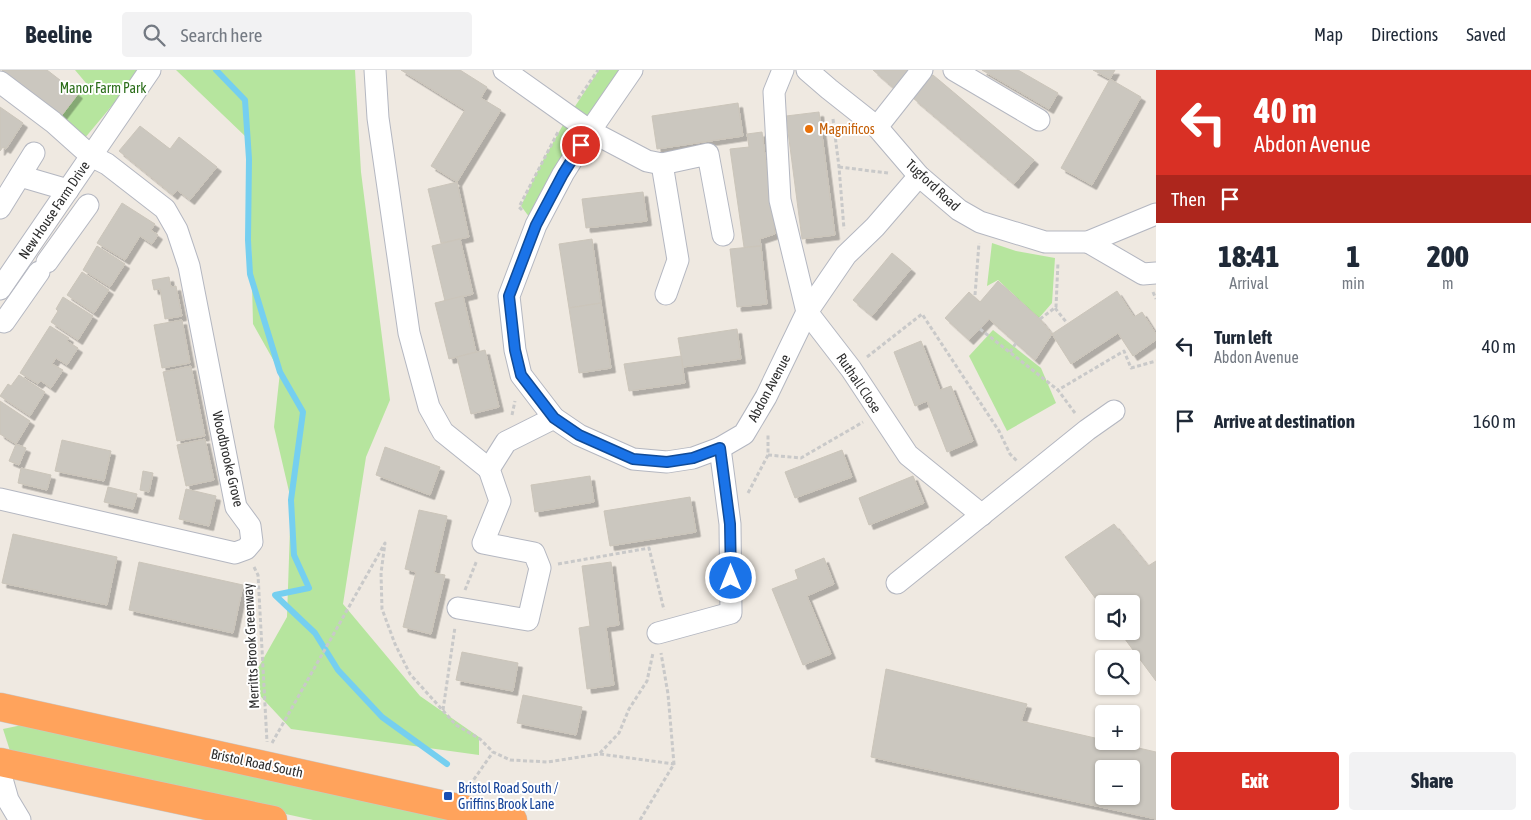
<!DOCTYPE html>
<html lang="en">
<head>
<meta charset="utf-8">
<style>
	body { margin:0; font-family:"Asap Condensed",sans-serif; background:#f2f2f3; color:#1f2937; height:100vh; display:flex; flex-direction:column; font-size:19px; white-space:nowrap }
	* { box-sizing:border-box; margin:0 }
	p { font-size:16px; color:#747a83 }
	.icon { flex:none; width:28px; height:28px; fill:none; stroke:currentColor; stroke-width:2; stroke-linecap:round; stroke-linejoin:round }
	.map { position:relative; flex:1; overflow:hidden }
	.side { display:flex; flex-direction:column; background:#fff; width:375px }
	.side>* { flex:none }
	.top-card { background:#d93025; color:#fff; overflow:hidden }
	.buttons { position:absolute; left:1095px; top:525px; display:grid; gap:10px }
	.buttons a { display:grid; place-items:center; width:45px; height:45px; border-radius:5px; background:#fff; box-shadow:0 1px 4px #0004; font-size:25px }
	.pin { position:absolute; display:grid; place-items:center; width:42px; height:42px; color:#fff; margin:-21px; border:2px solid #fff; border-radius:50%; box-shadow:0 1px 5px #0007 }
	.me { position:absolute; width:55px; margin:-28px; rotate:0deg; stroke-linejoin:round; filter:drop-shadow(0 0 4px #0008) }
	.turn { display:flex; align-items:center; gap:18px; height:105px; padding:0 15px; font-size:22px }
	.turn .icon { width:65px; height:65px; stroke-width:2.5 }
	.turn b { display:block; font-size:35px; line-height:42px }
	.then { display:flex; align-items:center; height:48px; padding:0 15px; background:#0003; gap:10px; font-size:19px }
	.eta { display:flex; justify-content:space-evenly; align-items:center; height:85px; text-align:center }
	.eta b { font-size:30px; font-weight:800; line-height:35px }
	.cta { display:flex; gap:10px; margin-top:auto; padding:10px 15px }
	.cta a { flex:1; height:58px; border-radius:5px; background:#d93025; color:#fff; font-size:20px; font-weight:800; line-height:58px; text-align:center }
	.cta a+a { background:#f2f2f3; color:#1f2937 }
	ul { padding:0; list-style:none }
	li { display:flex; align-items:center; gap:15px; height:75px; padding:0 15px }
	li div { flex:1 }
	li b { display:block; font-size:19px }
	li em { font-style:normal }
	header { display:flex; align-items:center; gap:30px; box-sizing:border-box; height:70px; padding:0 25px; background:#fff; border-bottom:1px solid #e0e1e3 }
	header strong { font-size:24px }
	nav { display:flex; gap:28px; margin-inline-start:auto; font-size:18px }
	.search { width:350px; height:45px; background:#f2f2f3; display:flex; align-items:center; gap:12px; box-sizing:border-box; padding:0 18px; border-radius:5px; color:#747a83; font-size:19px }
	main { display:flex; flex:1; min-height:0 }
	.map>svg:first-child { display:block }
	.green { fill:#b6e59e }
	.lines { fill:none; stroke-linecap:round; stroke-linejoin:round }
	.stream { stroke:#75cff0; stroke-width:6 }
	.building { fill:#cbc7bf; stroke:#cbc5ba; fill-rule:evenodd; filter:url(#shadow) }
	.minor-casing { stroke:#b4b7c1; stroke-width:23 }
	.highway-casing { stroke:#c9c9c9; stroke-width:29 }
	.path { stroke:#c9c9c9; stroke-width:3; stroke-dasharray:4 2.5; stroke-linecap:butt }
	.minor { stroke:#fff; stroke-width:21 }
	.highway { stroke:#ffa35c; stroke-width:28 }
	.route-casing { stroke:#114b97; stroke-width:12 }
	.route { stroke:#1a73e8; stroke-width:9 }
	.food-dot { fill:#e8710a; stroke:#fff; stroke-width:2 }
	.transit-dot { fill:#1a4fb4; stroke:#fff; stroke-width:2 }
	.labels { text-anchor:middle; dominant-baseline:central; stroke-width:4; stroke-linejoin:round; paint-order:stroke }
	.park-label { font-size:14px; fill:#2c6e1b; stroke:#fff }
	.food-label { font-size:14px; fill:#c56008; stroke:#fff; text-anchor:start }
	.street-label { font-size:14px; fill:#2e2e2e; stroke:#fff }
	.transit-label { font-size:14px; fill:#164399; stroke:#fff; text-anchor:start }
</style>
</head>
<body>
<header>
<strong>Beeline</strong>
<div class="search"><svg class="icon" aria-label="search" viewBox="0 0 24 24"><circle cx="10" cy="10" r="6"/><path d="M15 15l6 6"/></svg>Search here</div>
<nav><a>Map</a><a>Directions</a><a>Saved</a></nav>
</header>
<main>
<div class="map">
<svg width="1156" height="750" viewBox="0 0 1156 750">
	<defs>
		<filter id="shadow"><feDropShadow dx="4.5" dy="4.5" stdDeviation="0" flood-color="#0004"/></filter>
	</defs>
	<rect width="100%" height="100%" fill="#efe9e1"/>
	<g class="green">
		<path d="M75,0H139L115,32L84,69L62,45L86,13Z"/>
		<path d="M176,0H355L361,102L390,330L366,387L343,534L420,626L479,667V685L291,659L249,614L287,547L291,430L274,357L280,302L253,254L249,89L245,66Z"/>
		<path d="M599,0H630L590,59L570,44Z"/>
		<path d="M568,46L588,61L530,148L521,136L541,94Z"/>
		<path d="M992,173L1016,181L1055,188L1052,233L1039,248L998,210L987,216Z"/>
		<path d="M993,260L1041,298L1056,333L1007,361L969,286Z"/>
		<path d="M22,655L462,750H313L11,684L3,659Z"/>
	</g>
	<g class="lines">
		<path class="stream" d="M216,0L245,30L249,89L248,170L250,204L280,302L303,342L291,430L294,485L309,518L275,525L315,563L338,600L382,647L447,694"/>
	</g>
	<g class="building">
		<path d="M2,0H47L78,24L62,45Z"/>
		<path d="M401,0H460L487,17L481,28L501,40L457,112L431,96L465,40Z"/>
		<path d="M873,0H913L896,20Z"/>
		<path d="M982,0H1018L1058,23L1049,39Z"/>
		<path d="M1093,0H1115L1110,9Z"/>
		<path d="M933,5L1034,90L1014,114L913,28Z"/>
		<path d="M1110,9L1141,27L1092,115L1061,98Z"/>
		<path d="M738,33L743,66L657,79L652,46Z"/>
		<path d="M0,37L23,53L6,79L3,77L0,81Z"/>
		<path d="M819,42L835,165L802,169L786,46Z"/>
		<path d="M140,56L170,79L179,67L217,97L190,130L177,120L173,125L119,81Z"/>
		<path d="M762,62L775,164L760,169L761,176L744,177L730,79L749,77L747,64Z"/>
		<path d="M457,112L469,167L441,173L428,119Z"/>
		<path d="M643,122L647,151L586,158L582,129Z"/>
		<path d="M122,133L155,154L151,160L158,165L152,174L140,166L125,190L97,173Z"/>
		<path d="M460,169L473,224L445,231L432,176Z"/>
		<path d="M592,169L601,233L569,238L559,174Z"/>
		<path d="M97,176L125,194L110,217L83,200Z"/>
		<path d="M761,176L767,234L737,237L730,179Z"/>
		<path d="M892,183L911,199L872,246L853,230Z"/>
		<path d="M82,202L109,220L94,243L67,225Z"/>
		<path d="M169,207L171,217L176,216L182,246L165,249L160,219L154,220L152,210Z"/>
		<path d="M998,211L1040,249L1052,264L1035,290L989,249L969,270L945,248L969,222L980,232Z"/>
		<path d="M1117,221L1134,247L1142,242L1156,264V270L1133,286L1118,263L1071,294L1052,264Z"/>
		<path d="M463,226L476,282L449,289L435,233Z"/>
		<path d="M63,227L93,246L78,270L51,252L58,241L56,239Z"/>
		<path d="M601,233L611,298L579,303L569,238Z"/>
		<path d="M182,250L190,293L162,298L154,255Z"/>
		<path d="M50,256L69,268L67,271L78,278L67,295L56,288L52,294L63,300L51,318L41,311L38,314L20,303Z"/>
		<path d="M737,259L741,289L683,297L678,268Z"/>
		<path d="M921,271L940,320L951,316L973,371L947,382L927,331L915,336L894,282Z"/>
		<path d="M485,280L499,337L471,344L457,287Z"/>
		<path d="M681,286L685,313L629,321L624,294Z"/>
		<path d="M191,296L205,366L177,371L163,302Z"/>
		<path d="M19,305L45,322L30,346L0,326L8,314L11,316Z"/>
		<path d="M0,331L30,351L16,374L0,364Z"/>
		<path d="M205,369L214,410L186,416L177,375Z"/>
		<path d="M62,370L111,381L104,411L55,401Z"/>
		<path d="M16,374L26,378L19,395L9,391Z"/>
		<path d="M385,377L440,397L430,425L376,405Z"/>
		<path d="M842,380L852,407L795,428L785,402Z"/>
		<path d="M21,398L51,405L47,420L18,413Z"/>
		<path d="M143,401L153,403L149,422L140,420Z"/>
		<path d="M590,406L594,432L535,442L531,415Z"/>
		<path d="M913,406L924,433L869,455L859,428Z"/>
		<path d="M108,417L137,424L133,439L104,432Z"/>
		<path d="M186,419L216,426L209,456L179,449Z"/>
		<path d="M690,427L696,462L610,476L604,441Z"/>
		<path d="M419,440L447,446L434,503L445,505L431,564L403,557L416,502L405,499Z"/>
		<path d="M1114,454L1148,496L1156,491V611L1119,561H1131V534H1104V540L1065,487Z"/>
		<path d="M13,464L117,487L107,535L2,513Z"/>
		<path d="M824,488L834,514L807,526L831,584L803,595L772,519L798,509L795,500Z"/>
		<path d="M139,492L243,515L233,563L129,540Z"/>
		<path d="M611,492L619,555L606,557L614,615L587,619L579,558L590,556L582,496Z"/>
		<path d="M462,582L518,593L513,621L456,610Z"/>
		<path d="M886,599L1027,634L1021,651L1156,682V749L871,687ZM1104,699H1131V726H1104Z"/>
		<path d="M523,625L582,637L576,665L517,653Z"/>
	</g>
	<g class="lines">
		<defs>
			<g id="minor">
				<path d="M375,0L378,48L409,263L429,337L443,362L489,399"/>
				<path d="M504,0L590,61L647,91L662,94L708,84L723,165"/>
				<path d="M632,0L590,61L563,104L536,155L509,226L515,280L521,305L554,348L579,365L633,389L667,392L693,388L720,378L744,364L766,327L807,242L846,185L875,157L919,106"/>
				<path d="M783,0L774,22L780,130L807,242L851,299L908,385L982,445"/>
				<path d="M807,0L829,19L877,57L919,106L959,140L980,152L1045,172H1088L1156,144"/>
				<path d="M954,0L1039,50"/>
				<path d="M0,12L53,52L91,86L107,94L165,139L177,160L189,196L236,437L250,456L252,472L246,479L235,483L0,429"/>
				<path d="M877,57L922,0"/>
				<path d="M662,94L678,190L666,224"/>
				<path d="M20,106L68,120"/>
				<path d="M0,138L34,83"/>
				<path d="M1088,172L1143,204L1156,203"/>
				<path d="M47,192L88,135"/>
				<path d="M0,219L150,0"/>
				<path d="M4,252L39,202"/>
				<path d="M897,513L1087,360L1114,341"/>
				<path d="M458,538L528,550L540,498L534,483L483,473L500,431L489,399L506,372L554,348"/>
				<path d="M658,563L731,543L730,454L720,378"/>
				<path d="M0,702L8,730L20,750"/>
			</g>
			<g id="highway">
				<path d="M0,637L513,750"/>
				<path d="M0,692L273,750"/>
			</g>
		</defs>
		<use href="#minor" class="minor-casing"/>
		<use href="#highway" class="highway-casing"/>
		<g class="path">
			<path d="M578,29L598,0"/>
			<path d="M833,49L839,97L844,159"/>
			<path d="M839,97L888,103"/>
			<path d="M522,140L519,137L558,62"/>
			<path d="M1153,222L1156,229"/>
			<path d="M975,225L979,173"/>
			<path d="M1055,238L1067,253"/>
			<path d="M1040,249L1056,237L1058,192"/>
			<path d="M980,259L1058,320"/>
			<path d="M1010,282L1016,273"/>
			<path d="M867,287L922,244L999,361L1010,384L1017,391"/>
			<path d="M1075,343L1058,320L1124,281L1131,298L1156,291"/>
			<path d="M512,345L515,331"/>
			<path d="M768,385L801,388L863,352"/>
			<path d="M748,423L768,385V365"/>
			<path d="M558,494L649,478L664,540"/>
			<path d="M254,497L258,505L267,672"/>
			<path d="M465,520L477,490"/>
			<path d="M443,640L455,557"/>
			<path d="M272,673L385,473L381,503L382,539L395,574L410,604L456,655L480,669L493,682L510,690L548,692L599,684L619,663L629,639L647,611L653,583"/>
			<path d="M600,684L674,694"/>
			<path d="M470,715L493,682"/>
			<path d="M640,750L674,694L668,624L661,583"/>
		</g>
		<use href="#minor" class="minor"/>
		<use href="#highway" class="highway"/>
	</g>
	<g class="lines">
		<defs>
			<path id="route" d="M581,75L563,104L536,155L509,226L515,280L521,305L554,348L579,365L633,389L667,392L693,388L720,378L730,454L731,508"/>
		</defs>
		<use href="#route" class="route-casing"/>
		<use href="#route" class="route"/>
	</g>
	<circle class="food-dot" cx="809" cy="59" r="5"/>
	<rect class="transit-dot" x="443" y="721" width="10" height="10" rx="2.5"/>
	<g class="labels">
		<g class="park-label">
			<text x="103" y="18">Manor Farm Park</text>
		</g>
		<g class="food-label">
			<text x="819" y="59">Magnificos</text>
		</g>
		<g class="street-label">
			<text transform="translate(933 115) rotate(43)">Tugford Road</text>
			<text transform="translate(54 140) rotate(-56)">New House Farm Drive</text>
			<text transform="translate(859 313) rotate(56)">Ruthall Close</text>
			<text transform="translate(769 318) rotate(-62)">Abdon Avenue</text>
			<text transform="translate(228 389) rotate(77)">Woodbrooke Grove</text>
			<text transform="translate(251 576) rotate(-93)">Merritts Brook Greenway</text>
			<text transform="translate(257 693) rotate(12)">Bristol Road South</text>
		</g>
		<g class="transit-label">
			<text x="458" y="718">Bristol Road South /<tspan x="458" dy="16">Griffins Brook Lane</tspan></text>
		</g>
	</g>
</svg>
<div class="buttons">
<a><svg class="icon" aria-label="sound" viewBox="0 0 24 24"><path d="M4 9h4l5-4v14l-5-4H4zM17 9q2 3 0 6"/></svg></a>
<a><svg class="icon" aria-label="search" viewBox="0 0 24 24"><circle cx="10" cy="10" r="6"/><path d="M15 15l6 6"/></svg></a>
<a>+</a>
<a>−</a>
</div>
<div class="pin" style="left:581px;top:75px;background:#d93025"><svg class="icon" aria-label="arrive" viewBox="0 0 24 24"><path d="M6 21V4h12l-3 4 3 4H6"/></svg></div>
<svg class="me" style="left:731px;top:508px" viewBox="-20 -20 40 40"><circle r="17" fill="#1a73e8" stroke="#fff" stroke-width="3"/><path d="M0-11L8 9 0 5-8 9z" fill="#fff"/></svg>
</div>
<section class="side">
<div class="top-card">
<div class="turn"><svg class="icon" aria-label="left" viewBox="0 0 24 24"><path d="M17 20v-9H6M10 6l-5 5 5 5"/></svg><div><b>40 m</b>Abdon Avenue</div></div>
<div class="then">Then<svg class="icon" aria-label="arrive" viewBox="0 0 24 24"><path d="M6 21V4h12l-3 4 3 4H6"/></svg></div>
</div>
<div class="eta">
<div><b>18:41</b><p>Arrival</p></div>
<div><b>1</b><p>min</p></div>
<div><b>200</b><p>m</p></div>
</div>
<ul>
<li><svg class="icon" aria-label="left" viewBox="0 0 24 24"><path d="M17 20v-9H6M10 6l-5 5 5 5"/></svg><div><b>Turn left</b><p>Abdon Avenue</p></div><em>40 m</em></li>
<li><svg class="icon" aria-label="arrive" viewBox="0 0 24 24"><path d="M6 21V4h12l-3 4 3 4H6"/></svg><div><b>Arrive at destination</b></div><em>160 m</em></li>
</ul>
<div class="cta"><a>Exit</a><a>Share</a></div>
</section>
</main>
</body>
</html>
